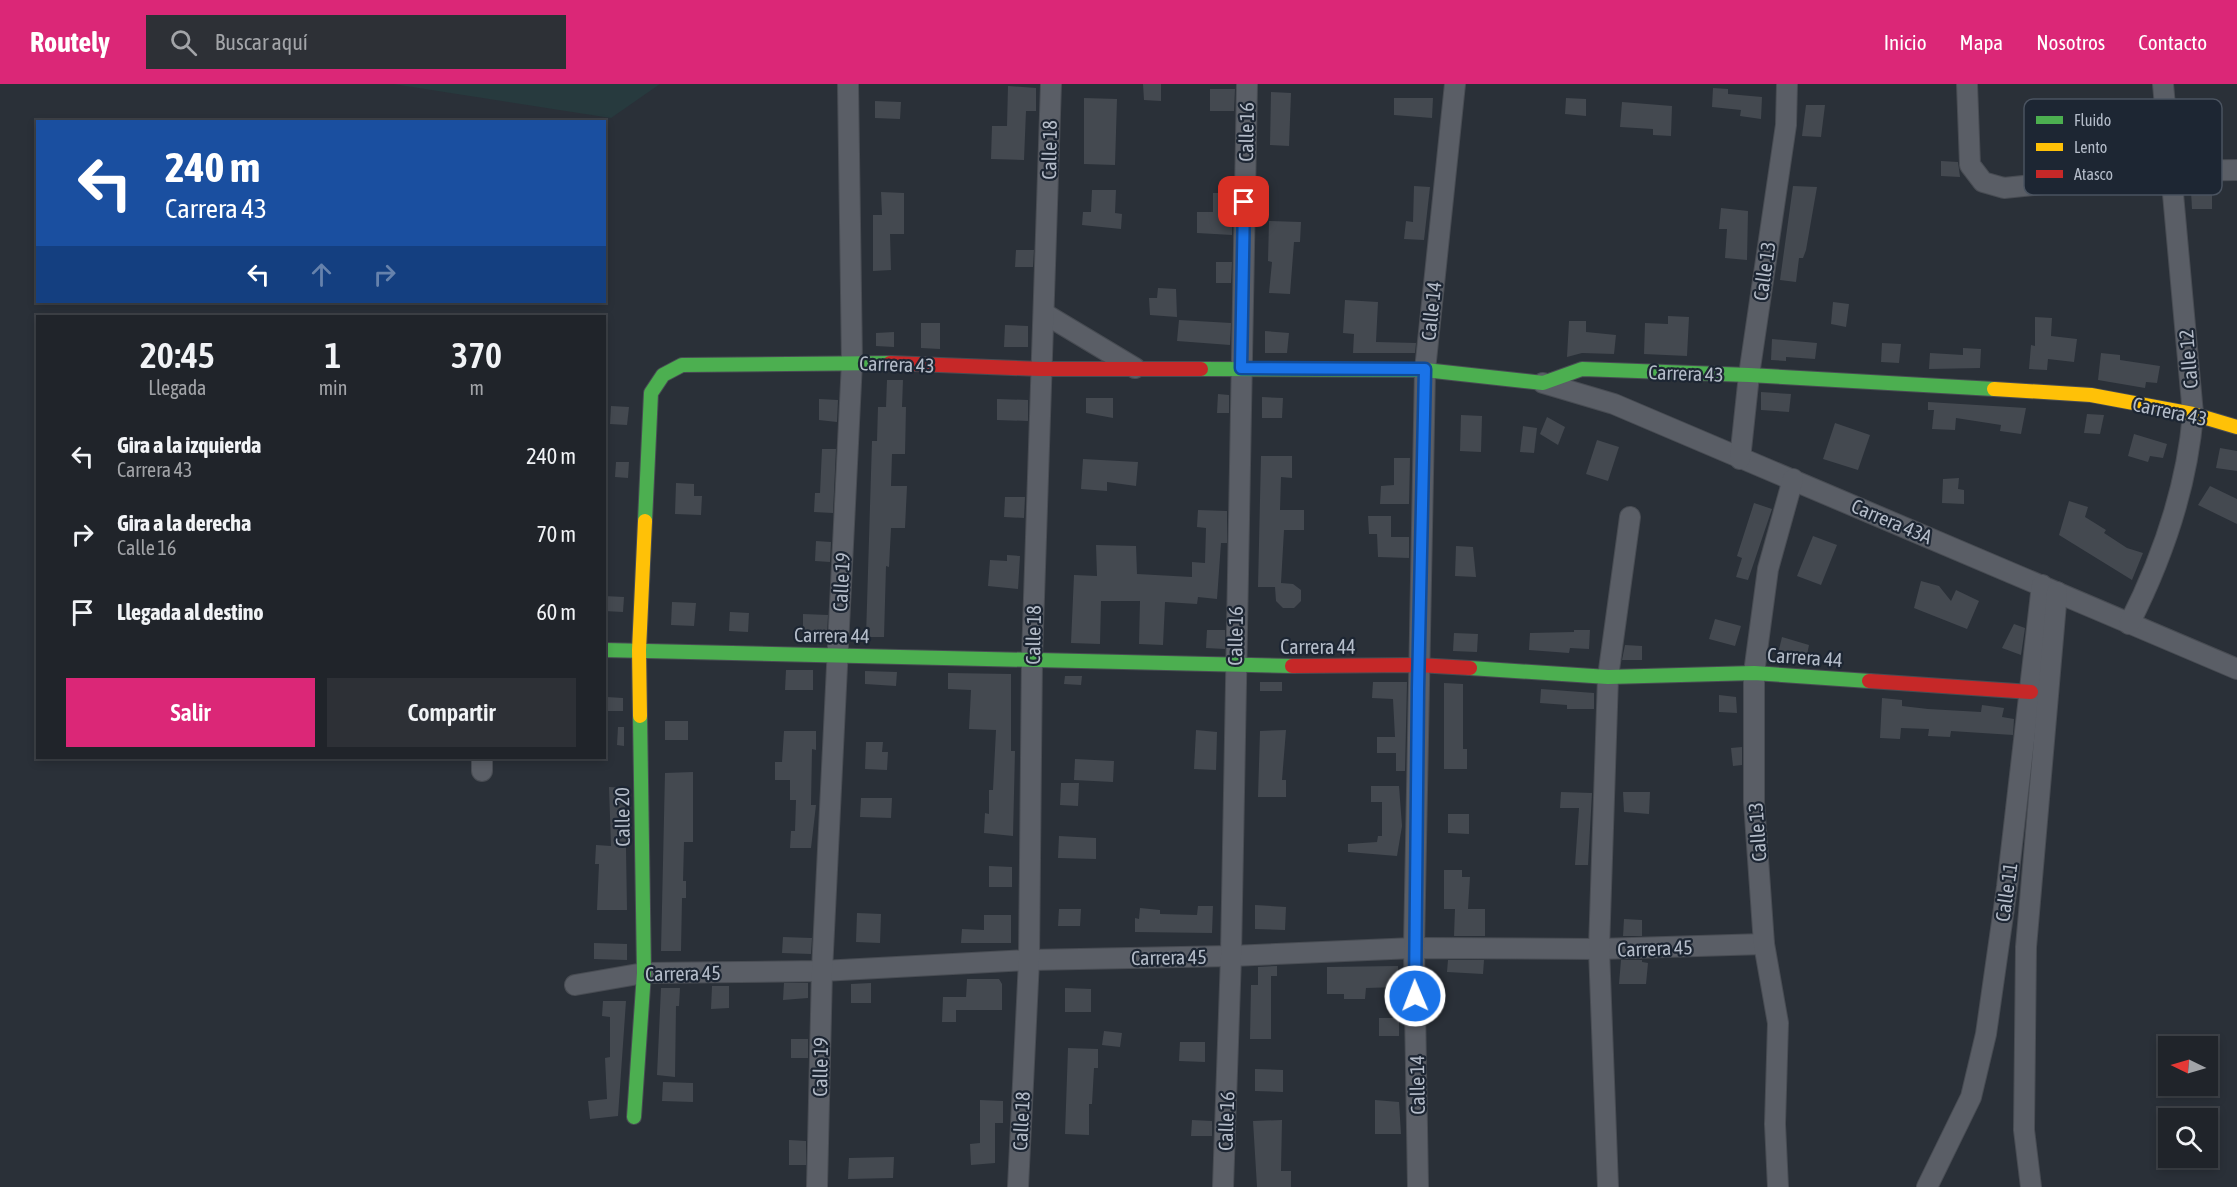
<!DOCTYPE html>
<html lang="es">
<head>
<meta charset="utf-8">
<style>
	body { margin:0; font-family:"Asap Condensed",sans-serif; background:#2d3036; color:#f1f3f6; height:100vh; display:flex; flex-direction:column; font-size:22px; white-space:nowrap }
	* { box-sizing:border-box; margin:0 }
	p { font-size:20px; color:#a2a4a8 }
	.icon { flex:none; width:33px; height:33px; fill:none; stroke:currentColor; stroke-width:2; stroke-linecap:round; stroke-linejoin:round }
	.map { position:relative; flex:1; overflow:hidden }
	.drawer { position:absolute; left:36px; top:231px; width:570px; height:444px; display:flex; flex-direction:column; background:#20242a; border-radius:0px; box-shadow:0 3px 9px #0003,0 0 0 2px #3d4147 }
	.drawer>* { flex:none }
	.guide { position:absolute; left:36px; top:36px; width:570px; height:183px; border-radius:0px; box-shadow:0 3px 9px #0003,0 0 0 2px #3d4147; background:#1a4fa0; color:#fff; overflow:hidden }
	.needle { width:39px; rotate:275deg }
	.fabs { position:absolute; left:2158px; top:952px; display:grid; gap:12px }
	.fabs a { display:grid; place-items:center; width:60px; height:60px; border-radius:0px; background:#20242a; box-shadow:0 3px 9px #0003,0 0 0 2px #3d4147; font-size:30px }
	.pin { position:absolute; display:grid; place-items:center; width:51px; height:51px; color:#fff; margin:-26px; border-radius:12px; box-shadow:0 3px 9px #0006 }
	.me { position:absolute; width:66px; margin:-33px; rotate:359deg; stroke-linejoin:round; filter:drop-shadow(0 0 4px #0008) }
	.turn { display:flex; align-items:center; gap:21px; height:126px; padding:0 30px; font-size:27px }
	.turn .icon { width:78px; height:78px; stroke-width:2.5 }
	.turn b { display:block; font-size:42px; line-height:51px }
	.lanes { display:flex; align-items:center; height:57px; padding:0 30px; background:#0003; justify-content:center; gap:30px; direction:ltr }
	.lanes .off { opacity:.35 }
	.eta { display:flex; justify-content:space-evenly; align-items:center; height:102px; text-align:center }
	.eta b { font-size:36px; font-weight:600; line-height:42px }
	.action { display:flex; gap:12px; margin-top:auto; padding:12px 30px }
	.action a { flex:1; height:69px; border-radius:0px; background:#db2777; color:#fff; font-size:24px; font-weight:600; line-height:69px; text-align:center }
	.action a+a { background:#2d3036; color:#f1f3f6 }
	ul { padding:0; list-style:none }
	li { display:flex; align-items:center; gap:18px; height:78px; padding:0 30px }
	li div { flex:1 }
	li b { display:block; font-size:22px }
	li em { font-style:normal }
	header { display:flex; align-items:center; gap:36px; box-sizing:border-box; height:84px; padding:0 30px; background:#db2777; color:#fff }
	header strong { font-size:28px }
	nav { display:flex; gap:33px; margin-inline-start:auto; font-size:21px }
	.search { width:420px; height:54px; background:#2d3036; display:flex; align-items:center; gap:15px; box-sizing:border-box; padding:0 21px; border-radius:0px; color:#a2a4a8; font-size:22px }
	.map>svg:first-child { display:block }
	.green { fill:#273a3e }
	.building { fill:#444950 }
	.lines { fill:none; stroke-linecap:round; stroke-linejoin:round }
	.street-casing { stroke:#484c53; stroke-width:22 }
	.fast-casing { stroke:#484c53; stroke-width:16 }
	.slow-casing { stroke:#484c53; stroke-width:16 }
	.jam-casing { stroke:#484c53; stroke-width:16 }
	.street { stroke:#5a5e66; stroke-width:20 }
	.fast { stroke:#4caf50; stroke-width:14 }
	.slow { stroke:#ffc107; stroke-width:14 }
	.jam { stroke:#c62828; stroke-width:14 }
	.route-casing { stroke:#114b97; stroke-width:15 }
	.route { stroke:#1a73e8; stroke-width:10 }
	.labels { text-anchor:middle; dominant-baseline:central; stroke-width:4.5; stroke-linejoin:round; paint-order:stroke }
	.street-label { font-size:20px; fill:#b4bcc9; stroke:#1d2633 }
	.key { fill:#1d2633; stroke:#4a5360; stroke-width:1.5 }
	.key-label { font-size:16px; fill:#b4bcc9 }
</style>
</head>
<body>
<header>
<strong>Routely</strong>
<div class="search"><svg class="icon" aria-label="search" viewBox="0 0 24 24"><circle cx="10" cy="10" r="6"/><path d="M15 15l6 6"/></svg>Buscar aquí</div>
<nav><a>Inicio</a><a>Mapa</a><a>Nosotros</a><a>Contacto</a></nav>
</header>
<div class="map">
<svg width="2237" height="1103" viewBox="0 0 2237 1103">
	<rect width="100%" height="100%" fill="#2a3038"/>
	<path class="green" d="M393,0H660L611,34Z"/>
	<g class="building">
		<path d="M1143,0H1161V17L1144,16Z"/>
		<path d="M1008,2L1036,4V27H1026L1024,76L991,75L992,42H1007Z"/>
		<path d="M1713,4L1728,5V10L1762,13L1761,35L1740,32L1741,26L1712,23Z"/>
		<path d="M1210,5H1235L1234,27H1210Z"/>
		<path d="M1271,8L1291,9L1289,62L1270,61Z"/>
		<path d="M1084,14L1117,15L1115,81L1084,80Z"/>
		<path d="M1394,14H1433L1432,34L1394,31Z"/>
		<path d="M1566,14L1586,15V32L1565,30Z"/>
		<path d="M875,17L901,18L900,35L875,34Z"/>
		<path d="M1622,18L1672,22L1671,52L1653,51V45L1620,43Z"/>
		<path d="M1806,21H1825L1821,53L1802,52Z"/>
		<path d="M1941,77L1958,78L1960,93L1941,92Z"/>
		<path d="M1414,102L1430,103L1424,156L1404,155L1406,137L1413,138Z"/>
		<path d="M1793,102L1817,103L1806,166L1803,174H1799L1796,198L1780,196Z"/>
		<path d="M1092,106H1116L1115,129L1122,130L1121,145L1082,141L1083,128H1091Z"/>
		<path d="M2191,107H2212V125H2192Z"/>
		<path d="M881,108L904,109V150H890L891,186L873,187V131H882Z"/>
		<path d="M1213,109H1233L1232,151L1197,149V128H1213Z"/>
		<path d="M1721,124L1748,127L1747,176L1725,174L1727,145H1719Z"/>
		<path d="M1269,137L1301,138L1300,158H1294L1290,210L1269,209L1272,178L1268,177Z"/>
		<path d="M1016,166H1034L1033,183H1015Z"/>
		<path d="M1216,178H1232L1231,199H1216Z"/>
		<path d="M1158,204L1176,205L1177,233L1150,231L1149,214H1157Z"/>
		<path d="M1345,216L1378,218L1376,258L1416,259L1415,269H1353L1354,250L1343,249Z"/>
		<path d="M1833,218L1849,220L1846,243L1831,240Z"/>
		<path d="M1668,232L1689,233L1687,272L1644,270L1645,239L1668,240Z"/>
		<path d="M2035,233L2052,234L2051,252L2077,255L2074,278L2048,275L2047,286L2029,285L2031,261L2035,262Z"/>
		<path d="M1179,236L1231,239L1230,261L1177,257Z"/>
		<path d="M1569,237H1586V248L1616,251L1614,270L1582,269L1567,273Z"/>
		<path d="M921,239H940V265L921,264Z"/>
		<path d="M1005,241L1028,242V263H1004Z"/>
		<path d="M1265,247L1289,249L1287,269H1265Z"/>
		<path d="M894,248V263L876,262V249Z"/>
		<path d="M1772,255L1817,259L1815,275L1786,273V277L1771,276Z"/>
		<path d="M1882,259L1901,260L1899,279L1881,278Z"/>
		<path d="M1963,264L1981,265L1980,284L1929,285L1930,269L1963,271Z"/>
		<path d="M2101,269L2120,271V276L2160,282L2157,299L2146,298L2145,304L2098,296Z"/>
		<path d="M887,296H903L902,323H906L905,370H892L891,402H907L905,444H891L889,483L886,482L884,553H866L872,357H877L878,323H886Z"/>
		<path d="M1761,308L1791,310L1789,328L1761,326Z"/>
		<path d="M1218,310L1229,311V329H1217Z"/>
		<path d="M1262,313L1283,314L1282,334H1262Z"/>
		<path d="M1086,314H1113V334L1086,329Z"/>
		<path d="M819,315L838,316L837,338L819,336Z"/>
		<path d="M997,315L1028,316V337L997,336Z"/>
		<path d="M1928,318L2026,324L2021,350L2000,347L2001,341L1956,334L1955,346L1932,345L1934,326H1928Z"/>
		<path d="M611,322L629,323L627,341L610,340Z"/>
		<path d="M2087,330L2104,331L2100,350L2084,349Z"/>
		<path d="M1461,331L1482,332L1481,368L1460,367Z"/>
		<path d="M1547,333L1565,343L1558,361L1540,350Z"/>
		<path d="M1835,339L1870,351L1858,386L1823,375Z"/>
		<path d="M1523,342L1537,344L1534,369L1520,368Z"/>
		<path d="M2134,350L2167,360L2163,374L2150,372L2148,378L2128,372Z"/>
		<path d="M1597,356L1619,363L1608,397L1586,390Z"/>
		<path d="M2220,364L2237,367V387L2216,384Z"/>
		<path d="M822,365H836L833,429L814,428L815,409H820Z"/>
		<path d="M1261,372H1292V394L1281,393L1280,426H1304V446H1284L1281,499L1293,500L1301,506V517L1294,524H1283L1276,517L1275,503H1258Z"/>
		<path d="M1394,374H1410L1409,420H1380L1381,402L1394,401Z"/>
		<path d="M1083,375L1138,378L1136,402L1107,398V407L1081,405Z"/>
		<path d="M616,378H629L628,394L615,393Z"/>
		<path d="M1959,394L1958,405L1964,406V420L1942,419L1943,395Z"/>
		<path d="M676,399L694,400V412H702L701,431L675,430Z"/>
		<path d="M2210,402L2237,415V440L2198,421Z"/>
		<path d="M1005,413H1025L1024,434L1004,433Z"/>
		<path d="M2069,417L2088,423L2085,433L2106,446L2104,449L2127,464L2143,469L2132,496L2059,451Z"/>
		<path d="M1754,419L1772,425L1748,496L1736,493L1742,474L1737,472Z"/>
		<path d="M1198,426L1227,427V459H1221L1217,515L1198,513L1197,520L1165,518L1163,561L1139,560L1140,517H1101L1100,560L1071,559L1074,491L1097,492L1096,461L1136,462L1137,490L1192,493V478L1205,479L1206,444L1197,443Z"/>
		<path d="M1368,432H1391V453H1409V474L1378,473L1377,450H1369Z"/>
		<path d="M1813,452L1837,461L1821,501L1797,492Z"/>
		<path d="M816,457L831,458L830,478L815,477Z"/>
		<path d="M1456,462L1473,463L1476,493L1455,492Z"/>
		<path d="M1007,471L1020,472L1018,505L988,502L990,476L1007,477Z"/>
		<path d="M1921,497L1939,502L1951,517L1956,506L1979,517L1967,545L1914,524Z"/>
		<path d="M604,512L624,513L623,528L604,527Z"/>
		<path d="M672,518L696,519L694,542L671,541Z"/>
		<path d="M730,528L749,529L748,548L729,547Z"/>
		<path d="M803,530L828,531L827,551L807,550V546H803Z"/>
		<path d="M1715,535L1741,542L1735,562L1709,555Z"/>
		<path d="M2014,540L2025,544L2021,571L2002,564Z"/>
		<path d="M1207,546H1225V565L1206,564Z"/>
		<path d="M1574,546H1590L1589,565L1570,564L1569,569L1529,566L1530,549L1574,548Z"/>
		<path d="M1454,549L1478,550L1477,568L1453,567Z"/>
		<path d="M1782,553L1809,561L1806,576L1777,574Z"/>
		<path d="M1625,561L1642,562V576H1622Z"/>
		<path d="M786,586H813V606H785Z"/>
		<path d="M865,587L897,588L896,602L865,600Z"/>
		<path d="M948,589L1011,590V667H1015L1013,752L984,749L985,729L989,730V706H993L996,646L969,645L971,606L948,605Z"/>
		<path d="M1065,592H1082L1081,601L1064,600Z"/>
		<path d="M1282,598V607H1260V598Z"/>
		<path d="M1373,598H1407L1405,687H1396V669H1377V653H1395L1393,615L1372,614Z"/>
		<path d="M1444,599L1463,600V665H1467V685H1444Z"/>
		<path d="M1541,605L1594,609V625H1567V621L1540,619Z"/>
		<path d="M1719,611L1736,613L1737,629L1719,628Z"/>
		<path d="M607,613L623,614V627H606Z"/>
		<path d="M1882,614L1902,616V622L1928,625L1981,628L1982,621L2004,624L2002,633L2014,635L2013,651L1951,647L1950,653L1928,652L1929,645L1901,644L1900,655L1880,654Z"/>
		<rect x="665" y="637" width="23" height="19"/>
		<path d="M618,643H624V662L617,661Z"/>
		<path d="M1196,646L1217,648L1216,686L1194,685Z"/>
		<path d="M1286,646L1282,696H1286V713H1258L1260,647Z"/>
		<path d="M784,647H816V666L812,665L811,721H816L811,764H790L791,747H795L796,716H790V696H775V678H782Z"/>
		<path d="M866,658H883L882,668H888L887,686L865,685Z"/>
		<path d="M1742,663V681L1733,682L1731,664Z"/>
		<path d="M1075,675L1114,677L1113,698L1074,696Z"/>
		<path d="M693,688V758H684L683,797H686V814H682L681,867H661L665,689Z"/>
		<path d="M1061,699H1079L1078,722L1060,721Z"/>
		<path d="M1371,702H1399L1402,742L1397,772L1348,768V760L1377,758L1378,752H1382V718H1371Z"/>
		<path d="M609,703L625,704L627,826H597L599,780H595L596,761L611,762Z"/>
		<path d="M1561,708L1592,709L1588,781H1575L1579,724H1560Z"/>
		<path d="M1623,708H1650L1649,730L1624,728Z"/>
		<path d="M861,714H892L891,734L860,733Z"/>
		<path d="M1448,730H1469V750L1448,749Z"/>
		<path d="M1059,752L1096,754V775L1058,774Z"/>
		<path d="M989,782L1012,783V803H989Z"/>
		<path d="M1444,786H1462V793H1470L1468,825H1485V852H1454L1455,825H1444Z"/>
		<path d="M1255,821L1286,823L1285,846L1255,845Z"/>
		<path d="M1198,822H1213L1212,849L1135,848V834L1139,835L1140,824L1160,826V830L1197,831Z"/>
		<path d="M1059,825H1081L1080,842H1058Z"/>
		<path d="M857,829L881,830L880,859L856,858Z"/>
		<path d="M984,831H1011V859H961L962,845L984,846Z"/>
		<path d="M1624,835L1642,836V852H1623Z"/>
		<path d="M783,853L812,854L811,870L782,869Z"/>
		<path d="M594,859L627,860V876L594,875Z"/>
		<path d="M1448,876H1484L1483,890L1447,888Z"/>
		<path d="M1621,876H1642V878L1648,879L1646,900H1619Z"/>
		<path d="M1277,882V892H1271V955H1250L1251,901H1258V883Z"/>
		<path d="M1398,882L1399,903L1366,904L1365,915H1344V910H1327V883Z"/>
		<path d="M967,895H999L1002,900V926H956V938H942L943,913H966Z"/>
		<path d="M784,899H808V914L783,916Z"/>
		<path d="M871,899V919H851V900Z"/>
		<path d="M712,902H729V924L711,925Z"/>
		<path d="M661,904H680L679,922H676L675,993L657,991Z"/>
		<path d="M1065,904L1091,905V928H1065Z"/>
		<path d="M603,917H626L618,1032L590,1035L588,1017L607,1015L605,974L610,973V933L602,932Z"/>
		<rect x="1379" y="934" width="20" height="18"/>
		<path d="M1104,947L1122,949L1120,963L1102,961Z"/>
		<rect x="791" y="955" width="17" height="19"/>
		<path d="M1180,958H1205V978L1179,977Z"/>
		<path d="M1068,964L1098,965V984H1094L1092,1020H1089V1051L1065,1050Z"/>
		<path d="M1255,985L1283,986V1008L1255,1007Z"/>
		<path d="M663,998L693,999V1018L662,1017Z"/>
		<path d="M980,1016L1003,1017V1039H995V1079L971,1081L970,1060L980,1059Z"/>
		<path d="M1375,1016L1399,1018L1401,1050H1375Z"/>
		<path d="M1192,1036L1212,1037V1052H1191Z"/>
		<path d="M1282,1036L1281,1087H1291V1103H1257L1253,1037Z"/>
		<path d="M789,1056L806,1057V1081H789Z"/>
		<path d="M894,1073L893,1094L848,1095L849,1074Z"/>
	</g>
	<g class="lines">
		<defs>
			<g id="street">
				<path d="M1967,0L1970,81L1983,98L2004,104L2170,87L2237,86"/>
				<path d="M1045,230L1135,284"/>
				<path d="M1543,299L1614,320L2237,585"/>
				<path d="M1740,375L1749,291L1786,41L1787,0"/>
				<path d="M2129,540C2162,475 2187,403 2193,330L2163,0"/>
				<path d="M482,674V687"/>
				<path d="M575,901L644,889L822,887L1029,876L1231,872L1414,864L1599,865L1764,860"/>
				<path d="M817,1103L822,887L852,278L848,0"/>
				<path d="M1018,1103L1029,876L1032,574L1051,0"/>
				<path d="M1223,1103L1231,872L1247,0"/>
				<path d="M1418,1103L1414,864L1425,286L1455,0"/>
				<path d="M1608,1103L1599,865L1608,593L1630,433"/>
				<path d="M1778,1103L1775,1040L1778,939L1764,860L1754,718V589L1768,485L1793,395"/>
				<path d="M1927,1103L1971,1013L1986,950L2007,803L2042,501"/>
				<path d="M2031,1103L2024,1046L2026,863L2057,508"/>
			</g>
			<g id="fast">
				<path d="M1201,285L1425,286L1543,299L1582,285L1749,291L1994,305"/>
				<path d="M645,437L651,309L663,291L682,281L890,279"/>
				<path d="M604,566L1292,582"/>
				<path d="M1470,584L1608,593L1754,589L1869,597"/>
				<path d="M634,1033L644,889L640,632"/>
			</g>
			<g id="slow">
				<path d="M1994,305L2091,311L2193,330L2237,343"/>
				<path d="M640,632L639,566L645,437"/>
			</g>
			<g id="jam">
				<path d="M890,279L1040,285H1201"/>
				<path d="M1292,582L1418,581L1470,584"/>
				<path d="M1869,597L2031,608"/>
			</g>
		</defs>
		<use href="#street" class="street-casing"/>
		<use href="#fast" class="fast-casing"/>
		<use href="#slow" class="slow-casing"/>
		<use href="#jam" class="jam-casing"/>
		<use href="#street" class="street"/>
		<use href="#fast" class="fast"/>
		<use href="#slow" class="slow"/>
		<use href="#jam" class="jam"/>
	</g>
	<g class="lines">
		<defs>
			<path id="route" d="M1244,118L1241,284L1425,285L1418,605L1415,912"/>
		</defs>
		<use href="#route" class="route-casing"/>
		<use href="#route" class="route"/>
	</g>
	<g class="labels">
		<g class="street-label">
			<text transform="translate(1246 48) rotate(-89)">Calle 16</text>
			<text transform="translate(1049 66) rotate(-89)">Calle 18</text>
			<text transform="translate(1764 187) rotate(-82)">Calle 13</text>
			<text transform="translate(1431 227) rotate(-84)">Calle 14</text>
			<text transform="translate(2188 275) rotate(-95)">Calle 12</text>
			<text transform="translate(897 280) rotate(2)">Carrera 43</text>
			<text transform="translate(1686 289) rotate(2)">Carrera 43</text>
			<text transform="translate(2170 327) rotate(12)">Carrera 43</text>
			<text transform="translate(1892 437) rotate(23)">Carrera 43A</text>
			<text transform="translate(841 498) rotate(-87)">Calle 19</text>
			<text transform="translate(832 551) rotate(1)">Carrera 44</text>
			<text transform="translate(1033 551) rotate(-89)">Calle 18</text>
			<text transform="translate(1235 552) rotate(-89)">Calle 16</text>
			<text x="1318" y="562">Carrera 44</text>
			<text transform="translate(1805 573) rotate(4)">Carrera 44</text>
			<text transform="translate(622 733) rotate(-91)">Calle 20</text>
			<text transform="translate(1757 748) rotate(-94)">Calle 13</text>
			<text transform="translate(2006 808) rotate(-82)">Calle 11</text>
			<text transform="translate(1655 864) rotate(-2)">Carrera 45</text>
			<text transform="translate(1169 873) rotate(-1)">Carrera 45</text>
			<text transform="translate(683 889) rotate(-1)">Carrera 45</text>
			<text transform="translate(820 983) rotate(-89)">Calle 19</text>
			<text transform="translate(1417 1001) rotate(-91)">Calle 14</text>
			<text transform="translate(1021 1037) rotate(-87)">Calle 18</text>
			<text transform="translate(1226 1037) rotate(-88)">Calle 16</text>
		</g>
	</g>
	<rect x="2024" y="15" width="198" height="96" rx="9" class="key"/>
	<rect x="2036" y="32" width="27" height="8" fill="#4caf50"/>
	<rect x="2036" y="59" width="27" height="8" fill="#ffc107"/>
	<rect x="2036" y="86" width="27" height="8" fill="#c62828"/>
	<g class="key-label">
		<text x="2074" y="42">Fluido</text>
		<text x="2074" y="69">Lento</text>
		<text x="2074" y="96">Atasco</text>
	</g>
</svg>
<div class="fabs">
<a><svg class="needle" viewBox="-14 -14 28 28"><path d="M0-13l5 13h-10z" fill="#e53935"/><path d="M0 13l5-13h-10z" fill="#a2a4a8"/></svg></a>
<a><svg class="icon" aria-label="search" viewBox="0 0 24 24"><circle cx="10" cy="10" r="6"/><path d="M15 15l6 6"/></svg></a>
</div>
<div class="pin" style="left:1244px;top:118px;background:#d93025"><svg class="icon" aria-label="arrive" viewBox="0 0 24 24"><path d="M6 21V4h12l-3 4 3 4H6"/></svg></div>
<svg class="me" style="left:1415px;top:912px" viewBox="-20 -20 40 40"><circle r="17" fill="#1a73e8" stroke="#fff" stroke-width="3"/><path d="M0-11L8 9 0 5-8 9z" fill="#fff"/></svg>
<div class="guide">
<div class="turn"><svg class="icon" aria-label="left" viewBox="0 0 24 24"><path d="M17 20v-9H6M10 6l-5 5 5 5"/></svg><div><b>240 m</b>Carrera 43</div></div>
<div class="lanes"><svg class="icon" aria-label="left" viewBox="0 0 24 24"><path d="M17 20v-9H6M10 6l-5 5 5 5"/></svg><svg class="icon off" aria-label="ahead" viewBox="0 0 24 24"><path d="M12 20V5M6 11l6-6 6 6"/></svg><svg class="icon off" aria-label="right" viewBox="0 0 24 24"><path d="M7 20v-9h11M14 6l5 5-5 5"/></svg></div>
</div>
<section class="drawer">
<div class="eta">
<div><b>20:45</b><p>Llegada</p></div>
<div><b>1</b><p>min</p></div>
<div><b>370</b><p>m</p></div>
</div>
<ul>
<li><svg class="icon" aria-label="left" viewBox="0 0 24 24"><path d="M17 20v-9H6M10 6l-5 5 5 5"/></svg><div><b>Gira a la izquierda</b><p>Carrera 43</p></div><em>240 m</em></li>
<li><svg class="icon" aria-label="right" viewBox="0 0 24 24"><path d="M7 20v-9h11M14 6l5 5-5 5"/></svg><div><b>Gira a la derecha</b><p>Calle 16</p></div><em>70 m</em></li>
<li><svg class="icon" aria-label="arrive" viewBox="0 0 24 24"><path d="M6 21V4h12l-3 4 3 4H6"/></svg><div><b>Llegada al destino</b></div><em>60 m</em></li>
</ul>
<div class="action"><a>Salir</a><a>Compartir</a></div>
</section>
</div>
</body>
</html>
